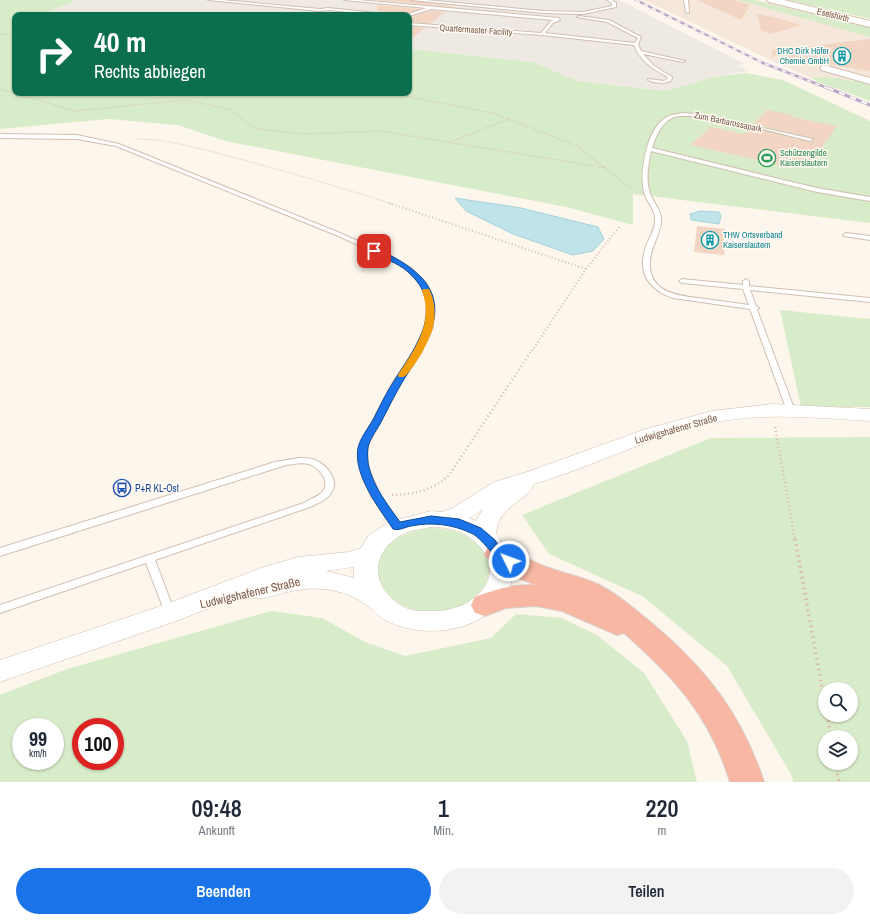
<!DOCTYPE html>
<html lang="de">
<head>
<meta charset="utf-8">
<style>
	body { margin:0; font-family:"Archivo Narrow",sans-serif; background:#f2f2f3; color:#1f2937; height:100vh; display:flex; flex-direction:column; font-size:15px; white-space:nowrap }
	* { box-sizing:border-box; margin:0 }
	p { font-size:13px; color:#747a83 }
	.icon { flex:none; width:22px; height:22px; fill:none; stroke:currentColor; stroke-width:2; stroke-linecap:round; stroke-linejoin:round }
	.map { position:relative; height:782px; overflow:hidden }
	.panel { display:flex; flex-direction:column; background:#fff; flex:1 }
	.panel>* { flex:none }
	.top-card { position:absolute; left:12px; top:12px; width:400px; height:84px; border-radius:8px; box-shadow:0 1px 3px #0004; background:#0b6e4f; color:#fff; overflow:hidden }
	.tools { position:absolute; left:818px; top:682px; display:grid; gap:8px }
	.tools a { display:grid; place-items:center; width:40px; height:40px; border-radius:50%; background:#fff; box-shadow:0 1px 3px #0004; font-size:20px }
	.speed { position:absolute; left:12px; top:718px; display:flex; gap:8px; font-size:20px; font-weight:700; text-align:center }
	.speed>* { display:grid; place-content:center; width:52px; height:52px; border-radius:50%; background:#fff; box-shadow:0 1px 3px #0004; line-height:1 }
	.speed small { font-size:10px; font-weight:400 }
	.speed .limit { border:6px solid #d22; background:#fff; color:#111 }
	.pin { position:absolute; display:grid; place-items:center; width:34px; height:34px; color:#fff; margin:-17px; border-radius:8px; box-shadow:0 2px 6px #0006 }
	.me { position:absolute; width:44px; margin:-22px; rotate:312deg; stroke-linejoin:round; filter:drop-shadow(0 0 3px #0008) }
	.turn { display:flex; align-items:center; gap:14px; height:84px; padding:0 16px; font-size:18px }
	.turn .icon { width:52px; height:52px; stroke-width:2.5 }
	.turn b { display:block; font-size:28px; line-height:34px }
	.eta { display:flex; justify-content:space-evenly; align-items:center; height:68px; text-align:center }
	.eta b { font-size:24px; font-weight:600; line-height:28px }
	.button { display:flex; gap:8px; margin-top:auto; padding:8px 16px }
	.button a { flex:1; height:46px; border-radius:24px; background:#1a73e8; color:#fff; font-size:16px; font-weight:600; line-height:46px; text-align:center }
	.button a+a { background:#f2f2f3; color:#1f2937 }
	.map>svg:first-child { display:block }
	.residential { fill:#f5e8da }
	.industrial { fill:#efe9e4 }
	.green { fill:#d8ecc9; fill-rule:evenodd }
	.water { fill:#bfe3e8; stroke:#a5d3da }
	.building { fill:#f3d5c3 }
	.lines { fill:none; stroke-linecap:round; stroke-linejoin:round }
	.service-casing { stroke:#d1beb0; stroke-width:2 }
	.minor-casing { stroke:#d1beb0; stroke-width:2 }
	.tertiary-casing { stroke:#d1beb0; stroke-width:1 }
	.secondary-casing { stroke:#d6c0b0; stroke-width:2 }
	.motorway-casing { stroke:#dad1cd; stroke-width:2 }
	.path-far3 { stroke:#d9b8a5; stroke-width:1.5; stroke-dasharray:0.5 1.5; stroke-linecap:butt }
	.path-far2 { stroke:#d9b8a5; stroke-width:2; stroke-dasharray:1 2.5; stroke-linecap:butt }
	.path-far1 { stroke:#d9b8a5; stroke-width:2.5; stroke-dasharray:1 3; stroke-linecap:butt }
	.path { stroke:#d9b8a5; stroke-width:3.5; stroke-dasharray:1.5 4; stroke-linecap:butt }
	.service { fill:#fff; fill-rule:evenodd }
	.minor { fill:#fff; fill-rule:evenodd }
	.tertiary { fill:#fff; fill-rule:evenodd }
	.secondary { fill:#fff; fill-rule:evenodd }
	.motorway { fill:#f7b7a3; fill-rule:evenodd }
	.rail-far1-casing { stroke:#b9a8c9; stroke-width:2.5 }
	.rail-casing { stroke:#b9a8c9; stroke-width:3 }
	.rail-far1 { stroke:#fffaf3; stroke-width:1.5; stroke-dasharray:4.5; stroke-linecap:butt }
	.rail { stroke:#fffaf3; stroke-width:2; stroke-dasharray:6; stroke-linecap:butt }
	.route { fill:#1a73e8; stroke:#114b97 }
	.slow { fill:#f59e0b }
	.labels { text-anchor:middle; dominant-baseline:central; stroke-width:3; stroke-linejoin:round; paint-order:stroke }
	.far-street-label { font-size:9px; fill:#7a5c4d; stroke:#fffaf3 }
	.far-culture-label { font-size:9px; fill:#0d838f; stroke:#fffaf3; text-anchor:end }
	.far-leisure-label { font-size:9px; fill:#27864d; stroke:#fffaf3; text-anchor:start }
	.street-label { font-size:10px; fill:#7a5c4d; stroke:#fffaf3 }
	.transit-label { font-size:10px; fill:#164399; stroke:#fffaf3; text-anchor:start }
	.near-street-label { font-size:12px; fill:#7a5c4d; stroke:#fffaf3 }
</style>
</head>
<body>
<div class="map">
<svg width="870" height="782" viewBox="0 0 870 782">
	<rect width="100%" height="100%" fill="#fdf6ec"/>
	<path class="residential" d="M644,0H757L870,27V83L827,77L811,78L766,58Z"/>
	<path class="industrial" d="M77,0H619L745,64L737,65L749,71L714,77L666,91L578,81L532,62L409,49V15H75L47,12Z"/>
	<g class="green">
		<path d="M0,0H77L48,12L75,15H15V93H409V49L532,62L578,81L665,91L714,77L746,73L783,80L870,121V223L633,194V225L566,207L225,141L178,125L108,119L0,129Z"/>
		<path d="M738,0H753L870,28V37Z"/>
		<path d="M790,0H870V19L789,0Z"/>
		<path d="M827,77L870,83V101L818,82L811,78Z"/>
		<path d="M780,310L870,319V407H801Z"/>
		<path d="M870,437V782H793L792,776L727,666L642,596L549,554L522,515L711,438ZM825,689H851V715H825ZM825,737H851V763H825Z"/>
		<path d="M428,528C443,528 457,530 469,538C505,561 489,598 453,609C384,630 337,543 428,528Z"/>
		<path d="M271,611L322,618L365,642L405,656L491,638L516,614L562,618L597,635L644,673L687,741L697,782H0V695L67,669ZM21,727H55V761H21ZM81,727H115V761H81Z"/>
	</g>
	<g class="water">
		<path d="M455,198L521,208L598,227L604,239L593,251L573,255L513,234L466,211Z"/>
		<path d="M700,211L719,212L721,216L719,224L691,220L690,214Z"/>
	</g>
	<g class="building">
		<path d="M377,0H410L453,6L451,7Z"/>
		<path d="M697,0H734L750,5L741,20Z"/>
		<path d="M377,5L420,9L407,14L377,11Z"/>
		<path d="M431,11L445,12L431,23L409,22V17Z"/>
		<path d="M757,14L773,17L802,25L770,34L761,30Z"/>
		<path d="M409,26L425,28L409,40Z"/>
		<path d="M870,39V71L772,55V51Z"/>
		<path d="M767,110L793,115L791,117L837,126L820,150L825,151L814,163L795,159L788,167L690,145L711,127L744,134L750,128L810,142L814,139L813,138L753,124Z"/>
		<path d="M697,226L725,229L724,255L694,252Z"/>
	</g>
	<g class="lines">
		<defs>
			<g id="service">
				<path d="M208,0H222L320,9L328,8L395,15H381L328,10L320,11Z"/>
				<path d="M344,0H358L559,18L560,20L553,23L545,33L635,43L638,38L607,22L577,17L579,16L609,20L641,37L638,44L641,51L685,61L683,62L643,54L654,66L672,77L671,81C663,84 655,83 648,80V79L664,81L667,79L668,77C653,69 640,61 634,45L542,35L409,25V23L541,33L551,21L554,20L431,9L409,16L408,14L427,8Z"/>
				<path d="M411,0H425L544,11L583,12L612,6V3L607,0H612L616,3V7L583,14L544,13Z"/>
				<path d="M684,0H688L689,13L686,12Z"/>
				<path d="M684,113L704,115L813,139L810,141C785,135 691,109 672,118C661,123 655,138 652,148L817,188L870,197V201L817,192L651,151C648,165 645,182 651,196C654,203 660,209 661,218C662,233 650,247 650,262C648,295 683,296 706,299C720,301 735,303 749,305L743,289L682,283L679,281L682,279L743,285V281L746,279L749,281V286L870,298V302L750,290L756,306L759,308L757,310L795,411L794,413H791L787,411L750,309L673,298C648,289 637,272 646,246C650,237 656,227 655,217C654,208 646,201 644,192C639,172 647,125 669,116C674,114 679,114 684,113Z"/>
				<path d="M0,134L77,135L119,144L340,233L389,255L411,268L427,284L433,302V327L421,353L401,382L367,447L368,467L380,495L402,527L400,529H394L371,496L360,467L359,447L393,382L413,353L425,327L427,302L421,285L407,270L385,257L336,235L116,146L77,139L0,138Z"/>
				<path d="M846,233L870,236V240L844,236L843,235Z"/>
				<path d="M299,458C305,458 310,458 315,460C327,465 340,481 331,493C327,500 318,503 310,507L155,560L175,613L174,616L170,617L166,616L165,613L146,563L0,613V605L304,503C310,499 318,497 323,491C331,481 318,467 309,464C302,462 293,464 286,465L0,556V548L275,462Z"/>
			</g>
			<path id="minor" d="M824,65L870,78V84L821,70L820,68Z"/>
			<path id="tertiary" d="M772,404L870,409V421C818,418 764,412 712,423C651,436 594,466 534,484C529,498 506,505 499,521C498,524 495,532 497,535C505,549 517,559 513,576C501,630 428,643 385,620C379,617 374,610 368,606C360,600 349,594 339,592C322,587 304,588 288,592C274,595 262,601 249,597L247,593L179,620L0,682V660L161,606L264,567L298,557L349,552L361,548L368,536L389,522L431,511L441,512L453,508L494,482L527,472L646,429L712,411ZM483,509L476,521L469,518ZM431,527C440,527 450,528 458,531C480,540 502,567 482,590C470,604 455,610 437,611C425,611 412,612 402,606C369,587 370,550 405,533C412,530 423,529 431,527ZM354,567V578L326,571Z"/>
			<path id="secondary" d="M767,0H784L870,21V27L769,2Z"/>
			<path id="motorway" d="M498,544C513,549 524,558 539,564C558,573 580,575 599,585C619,595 637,611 655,626C708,671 742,716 764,782H730C710,716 674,677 624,633L617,635L562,611L536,606L506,608L485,616L475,613L471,605L475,597C496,589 514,584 537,585C519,579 494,570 484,554L488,547Z"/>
		</defs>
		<use href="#service" class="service-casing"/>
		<use href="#minor" class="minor-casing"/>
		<use href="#tertiary" class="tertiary-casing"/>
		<use href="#secondary" class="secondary-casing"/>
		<use href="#motorway" class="motorway-casing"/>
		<g class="path-far3">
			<path d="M0,34L15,35"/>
			<path d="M0,89L75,111L185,100L229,109L256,129L305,134L380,131L607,168"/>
			<path d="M390,93L496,114L577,146L634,191"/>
			<path d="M134,139C169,139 202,149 236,158C288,172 340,187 392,204"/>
			<path d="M450,142L509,119"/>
		</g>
		<g class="path-far2">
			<path d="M389,203L586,269"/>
			<path d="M532,351L586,269L620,226"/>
		</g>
		<g class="path-far1">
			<path d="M775,427L795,540"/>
			<path d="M392,495C415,494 432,491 449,475L532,350"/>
		</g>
		<g class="path">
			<path d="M795,539L825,704"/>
			<path d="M827,715L831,737"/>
			<path d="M835,763L839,782"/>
		</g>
		<use href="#service" class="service"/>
		<use href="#minor" class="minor"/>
		<use href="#tertiary" class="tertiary"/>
		<use href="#secondary" class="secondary"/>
		<use href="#motorway" class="motorway"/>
		<defs>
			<path id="rail-far1" d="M636,0L763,63L830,89"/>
			<path id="rail" d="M828,88L870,105"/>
		</defs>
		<use href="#rail-far1" class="rail-far1-casing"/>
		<use href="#rail" class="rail-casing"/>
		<use href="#rail-far1" class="rail-far1"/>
		<use href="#rail" class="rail"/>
	</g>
	<path class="route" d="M374,249C391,254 409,265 421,277C453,311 422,350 403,381C395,394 388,409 380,424C376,431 369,440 368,448C364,475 385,501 400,522L431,516L459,519L481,528L495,540L502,551L515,561L513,564C498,568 485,539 471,533C451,524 432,522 411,526C405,527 400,531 393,529C379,508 353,475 358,448C360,438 369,427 374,418C380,406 386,393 394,381C416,346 448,306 407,271C398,263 383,258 372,253L371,251Z"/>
	<path class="slow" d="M423,289H429C435,300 436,315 433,327C432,336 411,375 403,377H399L398,375C415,349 434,323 422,291Z"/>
	<defs>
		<symbol id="building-ring" viewBox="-11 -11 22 22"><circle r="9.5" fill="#fffaf3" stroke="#0f9aa8" stroke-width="1.5"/><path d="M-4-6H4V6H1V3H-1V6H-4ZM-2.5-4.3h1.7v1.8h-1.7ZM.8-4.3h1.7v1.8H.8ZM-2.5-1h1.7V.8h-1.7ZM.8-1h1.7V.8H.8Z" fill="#0f9aa8"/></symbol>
		<symbol id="stadium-ring" viewBox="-11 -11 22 22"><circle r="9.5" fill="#fffaf3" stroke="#2e9e5b" stroke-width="1.5"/><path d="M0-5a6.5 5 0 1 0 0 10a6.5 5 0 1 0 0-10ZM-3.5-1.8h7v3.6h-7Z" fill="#2e9e5b"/></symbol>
		<symbol id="bus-ring" viewBox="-11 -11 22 22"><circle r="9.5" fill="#fffaf3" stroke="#1a4fb4" stroke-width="1.5"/><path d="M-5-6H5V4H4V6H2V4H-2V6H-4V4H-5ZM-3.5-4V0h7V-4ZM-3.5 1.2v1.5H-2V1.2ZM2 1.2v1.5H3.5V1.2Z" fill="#1a4fb4"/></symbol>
	</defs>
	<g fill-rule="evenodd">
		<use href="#building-ring" x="832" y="46" width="20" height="20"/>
		<use href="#stadium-ring" x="757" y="148" width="20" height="20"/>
		<use href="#building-ring" x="700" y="230" width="20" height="20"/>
		<use href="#bus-ring" x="112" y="478" width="20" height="20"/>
	</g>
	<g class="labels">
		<g class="far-street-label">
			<text transform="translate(833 15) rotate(14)">Eselsfürth</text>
			<text transform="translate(476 30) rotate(4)">Quartermaster Facility</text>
			<text transform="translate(728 122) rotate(12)">Zum Barbarossapark</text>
		</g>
		<g class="far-culture-label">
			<text x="829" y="51">DHC Dirk Höfer<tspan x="829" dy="10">Chemie GmbH</tspan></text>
			<text x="723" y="235" text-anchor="start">THW Ortsverband<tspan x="723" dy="10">Kaiserslautern</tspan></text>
		</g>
		<g class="far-leisure-label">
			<text x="780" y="153">Schützengilde<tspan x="780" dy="10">Kaiserslautern</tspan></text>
		</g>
		<g class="street-label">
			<text transform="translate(676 429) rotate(-16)">Ludwigshafener Straße</text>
		</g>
		<g class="transit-label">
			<text x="135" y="488">P+R KL-Ost</text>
		</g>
		<g class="near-street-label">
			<text transform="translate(250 593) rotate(-13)">Ludwigshafener Straße</text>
		</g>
	</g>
</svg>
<div class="tools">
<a><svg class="icon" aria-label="search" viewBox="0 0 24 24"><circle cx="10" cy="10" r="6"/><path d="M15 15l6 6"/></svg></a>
<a><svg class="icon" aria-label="layers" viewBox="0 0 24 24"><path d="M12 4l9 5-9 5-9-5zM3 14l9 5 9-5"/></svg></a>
</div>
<div class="speed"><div>99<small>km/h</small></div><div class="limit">100</div></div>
<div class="pin" style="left:374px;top:251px;background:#d93025"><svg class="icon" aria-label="arrive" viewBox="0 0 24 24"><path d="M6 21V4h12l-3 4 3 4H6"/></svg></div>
<svg class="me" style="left:509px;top:561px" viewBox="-20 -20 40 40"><circle r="17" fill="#1a73e8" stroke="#fff" stroke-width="3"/><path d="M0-11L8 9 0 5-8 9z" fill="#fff"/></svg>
<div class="top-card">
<div class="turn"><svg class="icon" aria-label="right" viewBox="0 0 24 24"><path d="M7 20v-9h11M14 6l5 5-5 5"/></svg><div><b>40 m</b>Rechts abbiegen</div></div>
</div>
</div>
<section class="panel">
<div class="eta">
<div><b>09:48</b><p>Ankunft</p></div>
<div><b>1</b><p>Min.</p></div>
<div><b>220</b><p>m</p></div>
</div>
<div class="button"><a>Beenden</a><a>Teilen</a></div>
</section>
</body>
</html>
